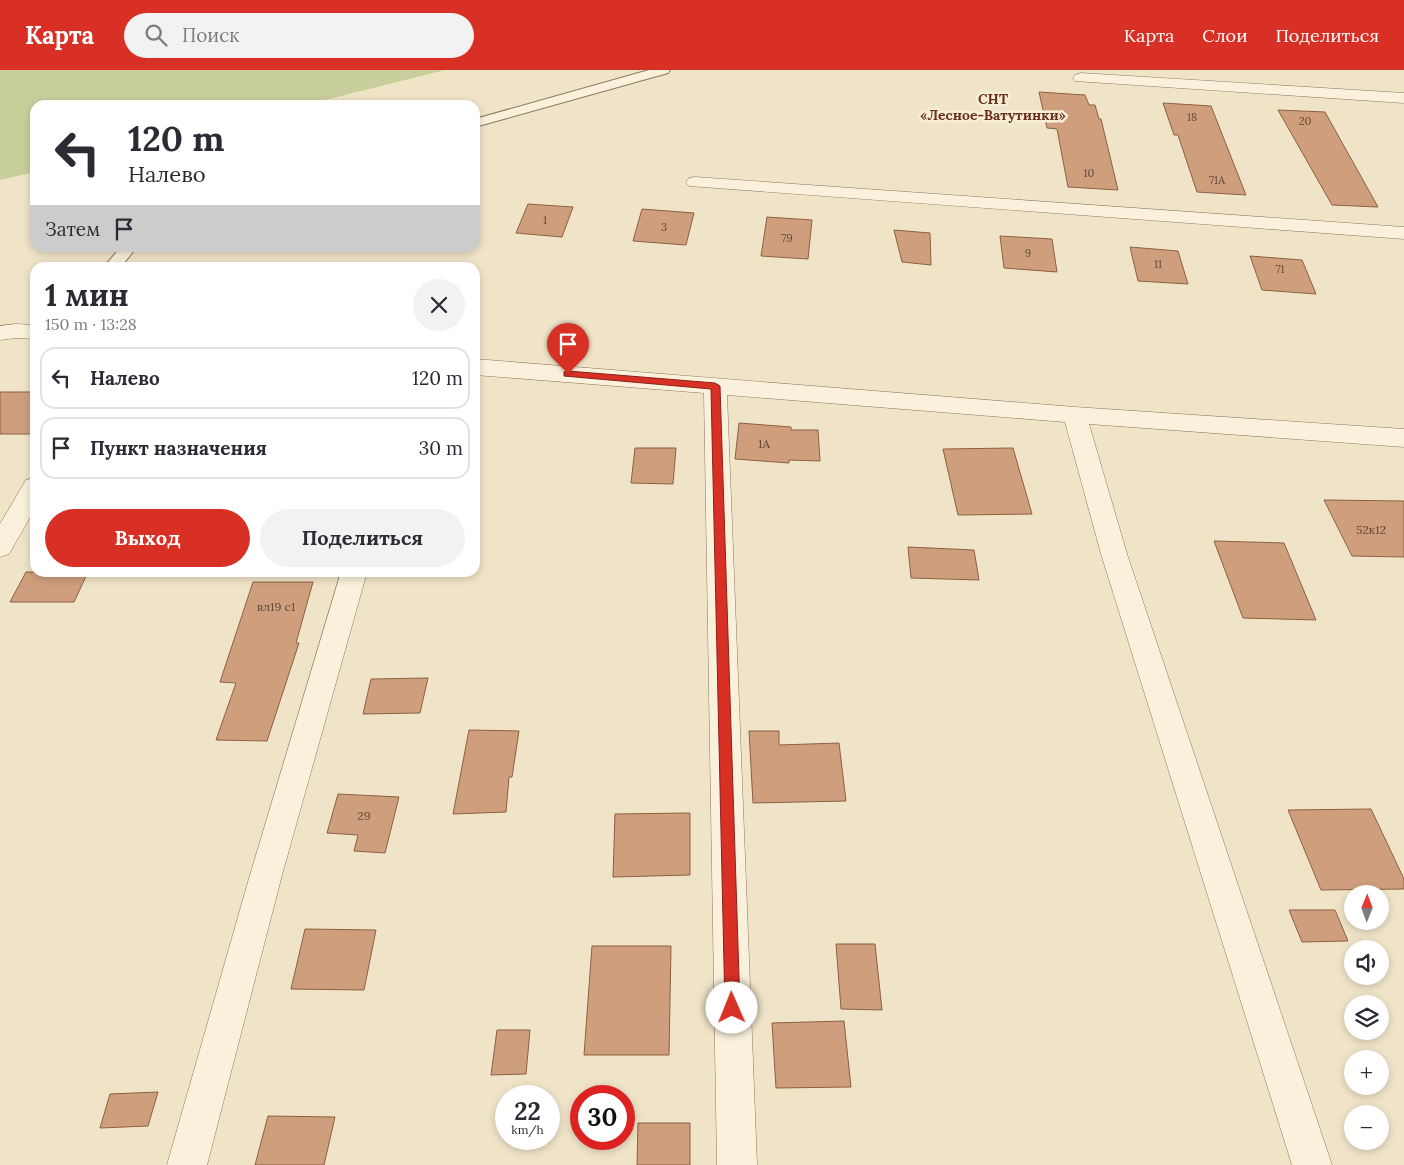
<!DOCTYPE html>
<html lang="ru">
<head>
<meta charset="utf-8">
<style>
	body { margin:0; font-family:Lora,serif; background:#f2f2f3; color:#2b2b33; height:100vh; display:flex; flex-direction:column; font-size:19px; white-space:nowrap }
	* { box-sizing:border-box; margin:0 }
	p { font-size:16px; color:#7c7c81 }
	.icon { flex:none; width:28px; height:28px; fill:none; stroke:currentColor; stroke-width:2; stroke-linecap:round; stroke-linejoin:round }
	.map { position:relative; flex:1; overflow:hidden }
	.panel { position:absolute; left:30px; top:192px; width:450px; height:315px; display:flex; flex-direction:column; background:#fff; border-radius:15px; box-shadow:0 2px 8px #0003 }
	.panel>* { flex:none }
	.hud { position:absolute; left:30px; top:30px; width:450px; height:152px; border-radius:15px; box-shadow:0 2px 8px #0003; background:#fff; color:#2b2b33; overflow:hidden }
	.needle { width:32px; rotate:1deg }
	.fabs { position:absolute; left:1344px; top:815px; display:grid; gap:10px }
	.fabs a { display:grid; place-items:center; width:45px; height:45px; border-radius:50%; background:#fff; box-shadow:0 2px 8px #0003; font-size:25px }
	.speed { position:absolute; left:495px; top:1015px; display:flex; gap:10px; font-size:25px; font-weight:700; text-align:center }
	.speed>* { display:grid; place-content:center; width:65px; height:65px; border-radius:50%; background:#fff; box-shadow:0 2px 8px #0003; line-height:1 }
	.speed small { font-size:12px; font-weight:400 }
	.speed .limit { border:8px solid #d22; background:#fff; color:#111 }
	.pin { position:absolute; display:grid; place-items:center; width:42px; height:42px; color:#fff; margin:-51px -21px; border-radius:50% 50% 50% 0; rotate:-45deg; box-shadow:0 0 5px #0007 }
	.pin .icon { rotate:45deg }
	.me { position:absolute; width:55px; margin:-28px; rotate:359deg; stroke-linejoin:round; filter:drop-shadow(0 0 4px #0008) }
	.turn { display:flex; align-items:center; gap:18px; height:105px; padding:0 15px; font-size:22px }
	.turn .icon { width:65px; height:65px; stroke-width:2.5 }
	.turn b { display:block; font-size:35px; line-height:42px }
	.then { display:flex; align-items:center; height:48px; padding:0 15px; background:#0003; gap:10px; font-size:19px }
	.round { display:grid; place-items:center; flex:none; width:52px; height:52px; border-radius:26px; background:#f2f2f3 }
	.overview { display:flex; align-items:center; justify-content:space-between; height:85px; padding:0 15px }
	h1 { font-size:30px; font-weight:800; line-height:38px }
	.button { display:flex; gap:10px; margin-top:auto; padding:10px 15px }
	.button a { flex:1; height:58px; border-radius:30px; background:#d93025; color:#fff; font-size:20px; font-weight:800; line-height:58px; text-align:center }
	.button a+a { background:#f2f2f3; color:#2b2b33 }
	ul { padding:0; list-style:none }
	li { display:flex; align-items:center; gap:15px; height:62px; margin:0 10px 8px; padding:0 5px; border:2px solid #e1e1e2; border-radius:15px }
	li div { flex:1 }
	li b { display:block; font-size:19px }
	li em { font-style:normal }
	header { display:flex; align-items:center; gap:30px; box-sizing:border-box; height:70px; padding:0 25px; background:#d93025; color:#fff }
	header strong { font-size:24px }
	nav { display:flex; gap:28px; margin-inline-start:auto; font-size:18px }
	.search { width:350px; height:45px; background:#f2f2f3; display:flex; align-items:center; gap:12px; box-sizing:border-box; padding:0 18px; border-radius:28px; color:#7c7c81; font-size:19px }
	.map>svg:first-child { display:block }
	.green { fill:#c9cf9b }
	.building { fill:#cf9f7d; stroke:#8d5f41 }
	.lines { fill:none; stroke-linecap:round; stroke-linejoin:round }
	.lane-casing { stroke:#8d765c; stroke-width:2 }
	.street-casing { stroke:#8d765c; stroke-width:1 }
	.lane { fill:#faf1dc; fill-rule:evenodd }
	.street { fill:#faf1dc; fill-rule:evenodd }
	.route { fill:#d93025; stroke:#8d1f18 }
	.labels { text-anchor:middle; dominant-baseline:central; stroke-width:5; stroke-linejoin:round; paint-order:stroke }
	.far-number-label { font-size:11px; fill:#624a37 }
	.number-label { font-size:12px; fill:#624a37 }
	.far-neighbourhood-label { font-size:14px; font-weight:bold; fill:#6b2e1e; stroke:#f7eed8 }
</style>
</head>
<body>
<header>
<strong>Карта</strong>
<div class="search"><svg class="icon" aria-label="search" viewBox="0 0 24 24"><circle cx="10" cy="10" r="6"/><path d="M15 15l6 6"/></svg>Поиск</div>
<nav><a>Карта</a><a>Слои</a><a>Поделиться</a></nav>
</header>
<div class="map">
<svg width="1404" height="1095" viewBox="0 0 1404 1095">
	<rect width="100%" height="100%" fill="#f0e4c8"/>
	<path class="green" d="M0,0H445L305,35H35V102L0,110Z"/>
	<g class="building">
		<path d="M1039,22L1085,25L1089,35H1095L1099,49H1101L1118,120L1068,117L1057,59L1047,58Z"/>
		<path d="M1163,33L1211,36L1246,125L1197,122L1178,65H1174Z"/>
		<path d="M1278,40L1325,42L1378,137L1332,135Z"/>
		<path d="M528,134L573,137L562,167L516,163Z"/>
		<path d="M642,139L694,143L686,175L633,171Z"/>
		<path d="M767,147L812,150L808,189L761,186Z"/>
		<path d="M894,160L930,163L931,195L902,192Z"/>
		<path d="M1000,166L1052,169L1057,202L1004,198Z"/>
		<path d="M1130,177L1178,181L1188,214L1138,211Z"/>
		<path d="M1250,186L1302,190L1316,224L1262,220Z"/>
		<rect x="0" y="322" width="35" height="42"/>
		<path d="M739,353L791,357V360H818L820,391L789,390V393L735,389Z"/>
		<path d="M635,378H676L673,414L631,413Z"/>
		<path d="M1013,378L1032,444L958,445L943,379Z"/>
		<path d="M1324,430L1404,431V487L1352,486Z"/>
		<path d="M1214,471L1284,473L1316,550L1243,548Z"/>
		<path d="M908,477L974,480L979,510L911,508Z"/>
		<path d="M26,502H88L74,532H10Z"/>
		<path d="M253,512H313L296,573H299L267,671L216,670L236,613L220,612Z"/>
		<path d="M428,608L420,643L363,644L371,609Z"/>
		<path d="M469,660L519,661L512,707H509L506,742L453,744Z"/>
		<path d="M749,661H779V675L839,673L846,731L753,733Z"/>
		<path d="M338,724L399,727L385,783L354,781L358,765L327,763Z"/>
		<path d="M1371,739L1404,809V819L1321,820L1288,740Z"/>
		<path d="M690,743V805L613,807L615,744Z"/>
		<path d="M1289,840H1335L1348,871L1302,872Z"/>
		<path d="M305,859L376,860L364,920L291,919Z"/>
		<path d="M836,874H875L882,940L841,939Z"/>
		<path d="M592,876H671L669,985H584Z"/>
		<path d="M844,951L851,1017L776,1018L772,953Z"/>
		<path d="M497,960H530L526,1004L491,1005Z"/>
		<path d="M158,1022L148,1056L100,1058L110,1024Z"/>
		<path d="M268,1046L335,1047L324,1095H255Z"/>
		<path d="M638,1053H690V1095H637Z"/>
	</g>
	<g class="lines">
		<defs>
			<g id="lane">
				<path d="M649,0H670L668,3L475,57V49Z"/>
				<path d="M120,178H136L120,198H103Z"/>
			</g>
			<g id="street">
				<path d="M1081,3L1404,23V33L1075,11L1073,8L1075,5Z"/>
				<path d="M695,107L1404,157V169L689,116L686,112L689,108Z"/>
				<path d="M16,254L35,255V269L16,268L0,270V256Z"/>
				<path d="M475,289L1075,337L1404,359V377L1089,354L1127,484L1332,1095H1292L1101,484L1065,352L727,325L757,1095H717L704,323L475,305Z"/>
				<path d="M35,408V439L9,484L0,487V454L26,410Z"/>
				<path d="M341,502H367L282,805L207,1095H167L250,805Z"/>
			</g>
		</defs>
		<use href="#lane" class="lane-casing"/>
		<use href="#street" class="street-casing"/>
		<use href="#lane" class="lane"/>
		<use href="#street" class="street"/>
	</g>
	<path class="route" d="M568,301L715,313L720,316L740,938L737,943L732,946L727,943L725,938L711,319L564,306V302Z"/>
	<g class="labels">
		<g class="far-number-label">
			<text x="1192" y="47">18</text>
			<text x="1305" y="51">20</text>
			<text x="1089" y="103">10</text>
			<text x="1217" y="110">71А</text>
			<text x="545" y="150">1</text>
			<text x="664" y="157">3</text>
			<text x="787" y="168">79</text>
			<text x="1028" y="183">9</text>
			<text x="1158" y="194">11</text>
			<text x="1280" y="199">71</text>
		</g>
		<g class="number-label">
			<text x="764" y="373">1А</text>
			<text x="1371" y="459">52к12</text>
			<text x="276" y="536">вл19 с1</text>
			<text x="364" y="745">29</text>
		</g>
		<g class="far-neighbourhood-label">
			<text x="993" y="29">СНТ<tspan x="993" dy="16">«Лесное-Ватутинки»</tspan></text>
		</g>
	</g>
</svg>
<div class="fabs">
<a><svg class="needle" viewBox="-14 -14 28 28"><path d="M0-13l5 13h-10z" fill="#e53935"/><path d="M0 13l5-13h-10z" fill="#7c7c81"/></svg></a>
<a><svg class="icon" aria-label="sound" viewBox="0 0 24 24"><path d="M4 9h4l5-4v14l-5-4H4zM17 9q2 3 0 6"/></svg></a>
<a><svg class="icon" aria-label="layers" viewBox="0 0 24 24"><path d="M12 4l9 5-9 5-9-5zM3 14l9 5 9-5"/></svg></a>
<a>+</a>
<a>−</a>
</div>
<div class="speed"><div>22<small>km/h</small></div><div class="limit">30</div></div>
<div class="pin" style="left:568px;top:304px;background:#d93025"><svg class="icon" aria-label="arrive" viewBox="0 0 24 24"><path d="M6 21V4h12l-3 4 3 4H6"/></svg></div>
<svg class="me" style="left:732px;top:938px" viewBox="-20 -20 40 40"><circle r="19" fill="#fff"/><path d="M0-13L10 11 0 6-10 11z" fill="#d93025"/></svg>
<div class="hud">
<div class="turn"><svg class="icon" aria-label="left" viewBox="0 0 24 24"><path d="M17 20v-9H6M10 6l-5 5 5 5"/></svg><div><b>120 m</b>Налево</div></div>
<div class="then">Затем<svg class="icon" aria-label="arrive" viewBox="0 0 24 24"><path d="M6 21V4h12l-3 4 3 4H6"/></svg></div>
</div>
<section class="panel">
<div class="overview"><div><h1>1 мин</h1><p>150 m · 13:28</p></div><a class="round"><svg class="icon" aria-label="close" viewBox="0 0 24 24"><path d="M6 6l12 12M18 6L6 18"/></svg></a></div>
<ul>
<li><svg class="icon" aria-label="left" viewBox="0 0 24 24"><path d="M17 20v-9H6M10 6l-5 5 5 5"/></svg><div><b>Налево</b></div><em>120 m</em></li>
<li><svg class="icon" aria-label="arrive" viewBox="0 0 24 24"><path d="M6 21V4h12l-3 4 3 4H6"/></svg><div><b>Пункт назначения</b></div><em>30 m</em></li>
</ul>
<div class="button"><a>Выход</a><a>Поделиться</a></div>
</section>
</div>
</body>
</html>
